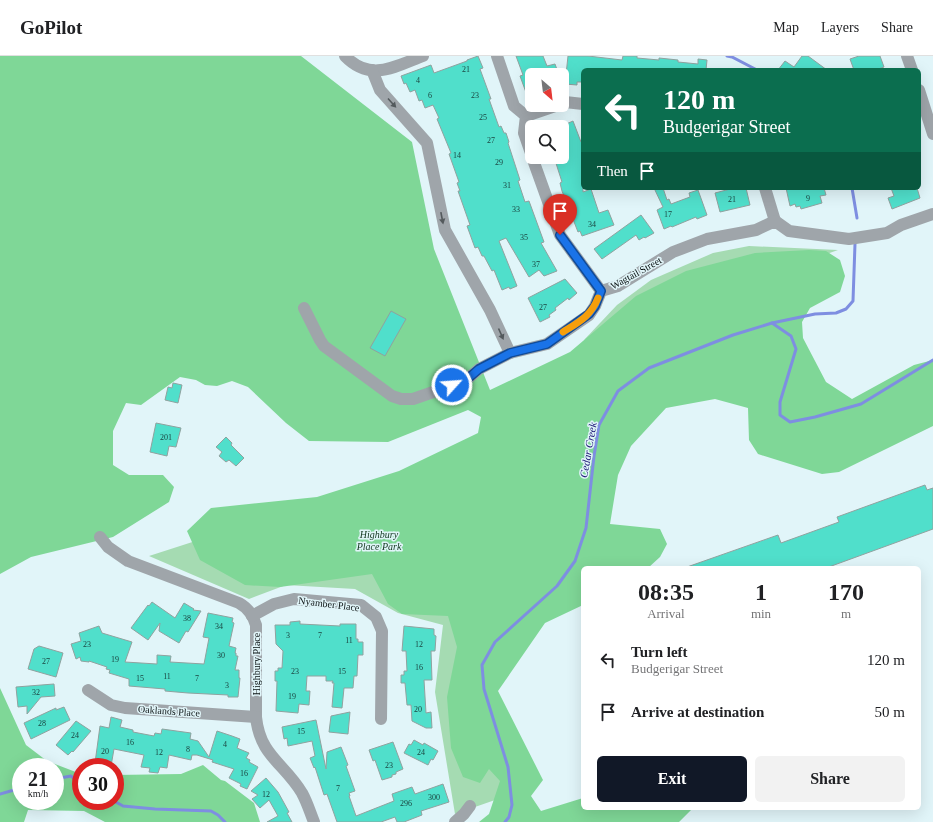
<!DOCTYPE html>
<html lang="en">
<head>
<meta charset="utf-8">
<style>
	body { margin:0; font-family:"Times New Roman",serif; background:#f2f2f2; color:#202124; height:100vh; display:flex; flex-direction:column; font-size:15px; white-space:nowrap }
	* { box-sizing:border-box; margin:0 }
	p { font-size:13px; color:#757577 }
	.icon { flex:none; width:22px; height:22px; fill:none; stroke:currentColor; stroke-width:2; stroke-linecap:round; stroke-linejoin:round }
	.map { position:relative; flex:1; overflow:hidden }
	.details { position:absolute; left:581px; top:510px; width:340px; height:244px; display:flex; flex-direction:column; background:#fff; border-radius:6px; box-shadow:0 4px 16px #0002 }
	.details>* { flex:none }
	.hud { position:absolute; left:581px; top:12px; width:340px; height:122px; border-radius:6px; box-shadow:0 4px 16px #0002; background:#0b6e4f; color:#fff; overflow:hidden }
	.needle { width:26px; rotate:152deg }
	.tools { position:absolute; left:525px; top:12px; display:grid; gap:8px }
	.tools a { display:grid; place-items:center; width:44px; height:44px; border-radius:6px; background:#fff; box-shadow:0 4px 16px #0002; font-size:20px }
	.speed { position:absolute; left:12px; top:702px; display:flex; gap:8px; font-size:20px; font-weight:700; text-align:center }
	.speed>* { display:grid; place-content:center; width:52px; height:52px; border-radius:50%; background:#fff; box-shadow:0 4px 16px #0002; line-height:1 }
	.speed small { font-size:10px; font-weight:400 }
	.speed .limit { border:6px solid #d22; background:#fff; color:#111 }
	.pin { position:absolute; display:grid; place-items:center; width:34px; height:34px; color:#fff; margin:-41px -17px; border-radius:50% 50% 50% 0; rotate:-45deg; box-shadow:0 0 4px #0007 }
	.pin .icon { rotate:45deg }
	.me { position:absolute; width:44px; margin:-22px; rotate:64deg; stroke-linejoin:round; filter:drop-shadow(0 0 3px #0008) }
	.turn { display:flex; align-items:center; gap:14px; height:84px; padding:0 16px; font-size:18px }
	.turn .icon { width:52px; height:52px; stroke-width:2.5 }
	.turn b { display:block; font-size:28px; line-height:34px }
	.then { display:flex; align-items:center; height:38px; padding:0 16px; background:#0003; gap:8px; font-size:15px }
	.eta { display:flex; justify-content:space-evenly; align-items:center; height:68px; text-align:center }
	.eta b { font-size:24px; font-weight:700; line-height:28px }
	.primary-button { display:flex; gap:8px; margin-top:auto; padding:8px 16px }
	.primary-button a { flex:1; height:46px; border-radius:6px; background:#111827; color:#fff; font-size:16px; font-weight:700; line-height:46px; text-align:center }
	.primary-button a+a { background:#f2f2f2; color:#202124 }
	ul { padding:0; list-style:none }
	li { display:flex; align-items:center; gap:12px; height:52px; padding:0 16px }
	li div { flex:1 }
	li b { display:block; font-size:15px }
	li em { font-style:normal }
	header { display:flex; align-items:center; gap:24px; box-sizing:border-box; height:56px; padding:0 20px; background:#fff; border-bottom:1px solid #e0e0e0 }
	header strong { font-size:19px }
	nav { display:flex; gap:22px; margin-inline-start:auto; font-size:14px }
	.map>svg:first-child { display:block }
	.green { fill:#a5dbb2 }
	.forest { fill:#7fd797; fill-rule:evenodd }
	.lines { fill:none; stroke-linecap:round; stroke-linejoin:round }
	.stream { stroke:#7e8ee1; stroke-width:3 }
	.building { fill:#50dfcb; stroke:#90a29f }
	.minor { stroke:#9fa5aa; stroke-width:12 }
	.oneway { fill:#545a5d }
	.route-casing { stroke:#114b97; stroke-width:10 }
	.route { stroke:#1a73e8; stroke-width:7 }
	.slow { stroke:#f59e0b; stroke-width:7 }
	.labels { text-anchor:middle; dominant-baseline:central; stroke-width:3; stroke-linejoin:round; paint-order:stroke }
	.number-label { font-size:8px; fill:#1a433f }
	.street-label { font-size:10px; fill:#080f10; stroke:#e1f5f9 }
	.park-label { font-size:10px; font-style:italic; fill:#10361d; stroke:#e1f5f9 }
	.water-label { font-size:11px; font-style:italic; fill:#1d1677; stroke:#e1f5f9 }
</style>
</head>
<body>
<header>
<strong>GoPilot</strong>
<nav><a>Map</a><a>Layers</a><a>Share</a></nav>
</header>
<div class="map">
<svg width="933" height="766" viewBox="0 0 933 766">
	<rect width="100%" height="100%" fill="#e1f5f9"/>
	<g class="green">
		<path d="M749,190L838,194L584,284L617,249L651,224L713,197Z"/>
		<path d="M410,416L535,730L455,758L435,636L443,569L398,557L355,533L286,529L249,543L149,500Z"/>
	</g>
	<g class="forest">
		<path d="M0,0H301L412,86L434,193L490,334L570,296L636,240L686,215L755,197L809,194L826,195L840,204L845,220L840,236L810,252L802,266L803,282L826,326L852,343L914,309L933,304V370L839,416L822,418L758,398L749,384L748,352L715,343L666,352L631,390L618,419L610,468L660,473L667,488L660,501L648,512H583V549L545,567L498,635L543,724L531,740L541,755L583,742V752H693L679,766H479L489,758L500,725L489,713L480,727L463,721L451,692L447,641L457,591L448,560L402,558L388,548L372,518L280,531L245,529L200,504L187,475L211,452L317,441L399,415L478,377L481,361L468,354L388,386L309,385L286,367L248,331L232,325L217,330L205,329L196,324L180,321L141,349L126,347L113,375V409L129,419H163L174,431L169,446L113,481L31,501L0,518Z"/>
		<path d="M0,632L26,689L47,705L81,718V745H115V719L181,718L203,709L221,724L225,725L254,747L260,766H105L84,755L28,754L24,766H0ZM21,711H55V745H21Z"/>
	</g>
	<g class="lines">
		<g class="stream">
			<path d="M727,0L732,1L757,14"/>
			<path d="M852,132L857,162"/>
			<path d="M772,267L815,258L836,257L846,253L853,245L855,188"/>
			<path d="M55,723L71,720L81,729"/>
			<path d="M0,738L21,732"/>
			<path d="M114,745L123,750L155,753L211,755L218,759L225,766"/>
			<path d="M505,766L509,761L512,749L508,711L484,633L482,609L495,586L557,530L575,505L586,472L594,400L599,369L618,335L649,312L733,279L772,267L791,280L796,293L780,346V359L790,366L815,361L861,348L933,304"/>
		</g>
	</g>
	<g class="building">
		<path d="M478,0L483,12L480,13L491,43H489L499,71L501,70L504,77H506L509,86L508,87L520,124L518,125L525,146L529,145L544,186L541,187L557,215L544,220L539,214L529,221L506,182L499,185L517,230L510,233L509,231L502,234L494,214L492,215L484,200H482L478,191L475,192L467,170L470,169L458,135H460L457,127L459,126L449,98L451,97L437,63L439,62L433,49L425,52L422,44L419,45L415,34L410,36L406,27L404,28L401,20L431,9L434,17L467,5V4Z"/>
		<path d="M516,0H543L547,10L555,8L559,19H532V50H531L520,20L523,19Z"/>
		<path d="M568,0H588L622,4L623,0H637V2L659,4V2L678,4V6L698,8V3L707,4L706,14H583V26H577V29L565,28Z"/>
		<path d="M802,0H808L827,14H778L785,5L794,11Z"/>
		<path d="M859,0H880L884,11L876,14H854L850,3Z"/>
		<path d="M573,65L581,86L583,85V136L591,133L599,157L608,154L614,169L582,180L580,175L578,176L562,135L560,127L562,126L554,101H562V70Z"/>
		<path d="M654,132H663L667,144L669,143L671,148L690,141L689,137L698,134L707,159L697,163L696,161L672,171L671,170L664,173L657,154L663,151Z"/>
		<path d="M734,132H746L750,149L720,156L715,137Z"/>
		<path d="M786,132H824L826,139L820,140L822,147L801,153L800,150L796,151L795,148L790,150Z"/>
		<path d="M891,132H917L920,142L892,153L888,142L894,140Z"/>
		<path d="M641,159L654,177L645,182L644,181L639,184L636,179L602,203L594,193Z"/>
		<path d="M565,223L577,237L569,244L568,242L555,252L556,254L549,259L550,261L540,266L528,242Z"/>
		<path d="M391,255L406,263L385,300L370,292Z"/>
		<path d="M173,327L182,329L178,347L165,344L168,331L172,332Z"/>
		<path d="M156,367L181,372L176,391L169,390L167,400L150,396Z"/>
		<path d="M226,381L232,387L231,389L244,402L236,410L229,404L226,406L219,400L222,396L216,391Z"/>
		<path d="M925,429L927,434L933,432V473L826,512H688L687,511L778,479L781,487L839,466L837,461Z"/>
		<path d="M152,546L175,562L184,547L194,553L193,554L201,555L188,576L186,575L179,587L159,575L160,567L148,584L131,572L148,549L149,550Z"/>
		<path d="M208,557L233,562L232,566L234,567L229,590L236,592L235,597H236V600H238L235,614H239V622H240L238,641H228V639L188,637L165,635V633L129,630V623L109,617L110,614L106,613L107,611L89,605V606L81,605L80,601L76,603L71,588L81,585L79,577L99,570L102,577L132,586L125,606L157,608V599L171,600L170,606L204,608L209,582L203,581Z"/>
		<path d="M300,565V568L340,570V568H356V583H358V586H363V599H358L357,620H354L353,632H344L342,652L332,651L334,627H332L333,625H326V620H307L306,635H310L309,649L299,648L298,657L276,655L277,625H275V615H278V612H282L283,595L276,588L275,569H290V566Z"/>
		<path d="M404,570L434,573V579L436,580L435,595H431L432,624H424L426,657L431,656L432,672H426L412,665L411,649H407L405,627H401V619H404V615H407L406,595H402Z"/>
		<path d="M39,590L63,597L56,621L28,613L34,593Z"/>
		<path d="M54,628L55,640L41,641L27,658V650L18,651L16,631Z"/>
		<path d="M64,651L70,664L31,683L24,667L56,652V654Z"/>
		<path d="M350,656L348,678L329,676L331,660Z"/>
		<path d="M111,661L122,664L120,671L133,674V676L154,680L155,677L161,678L162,673L191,677L190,683L198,685L209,701L217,675L232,680L240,683L237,692L249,697L246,702L250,704L249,706L258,711L247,733L240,730L241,728L229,722L234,713L212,706L213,704L197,699H192L191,704L169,699L167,712L160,711L158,717L149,716L150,712L141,711L144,699L114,693L111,710L95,707L100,670L109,672Z"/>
		<path d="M316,664L326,713L327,696L341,691L348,709L346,710L355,735L349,737L350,740H349L356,760L394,745L392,738L412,731L415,738L443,728L449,746L421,755L422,759L404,766H397L395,761L381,766H337L327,738L324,739L315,711L314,712L310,702L315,700L312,685L288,690L287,682L284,683L282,671Z"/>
		<path d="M76,665L91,675L73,696L72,695L68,699L56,689Z"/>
		<path d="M414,684L423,689L424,687L438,695L433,704L431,703L428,709L404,697L409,688L411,689Z"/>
		<path d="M393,686L403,713L396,716V718L392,719V721L382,724L375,704L373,705L369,694Z"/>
		<path d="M266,722L278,736L289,756L287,757L292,766H267L278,760L269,744L260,752L252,743L258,739L251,735Z"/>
	</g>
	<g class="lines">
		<g class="minor">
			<path d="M345,0C370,26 394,11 423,0"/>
			<path d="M497,0L514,50L526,60L524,77L532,100"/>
			<path d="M907,0L912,14"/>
			<path d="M372,14L380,34L427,87L445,174L490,254L510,297"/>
			<path d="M919,34L933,78"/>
			<path d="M562,48L565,46L583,48"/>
			<path d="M526,60L558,49"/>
			<path d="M532,101L560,179L601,235"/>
			<path d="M765,132L775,165"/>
			<path d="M304,252L320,284L324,290L392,340L401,343H413L465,325L479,313L510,297L547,288L589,259L595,250L601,235L618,230L673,196L707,183L756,174L775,165L789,175L849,183L887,177L901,169L933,158"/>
			<path d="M100,481L108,491L128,505L239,547C248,552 253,559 256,569V661C260,700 284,707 302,737C307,746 310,756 314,766"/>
			<path d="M252,560L274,548L294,543L361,549L376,561L382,575L381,663"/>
			<path d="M88,634L111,649L125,652L256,661"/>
			<path d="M455,766L464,758L470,750"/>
		</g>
	</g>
	<defs><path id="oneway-solid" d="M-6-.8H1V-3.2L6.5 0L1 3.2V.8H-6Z"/></defs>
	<g class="oneway">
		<use href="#oneway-solid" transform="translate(392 47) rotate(48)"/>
		<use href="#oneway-solid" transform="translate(442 162) rotate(79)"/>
		<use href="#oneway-solid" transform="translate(501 278) rotate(66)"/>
	</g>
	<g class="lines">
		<defs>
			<path id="route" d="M452,329L465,325L479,313L510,297L547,288L589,258L595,250L601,235L560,179"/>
		</defs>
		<use href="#route" class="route-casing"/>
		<use href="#route" class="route"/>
		<path class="slow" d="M563,276C579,266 591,260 598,242"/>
	</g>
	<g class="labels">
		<g class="number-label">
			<text x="466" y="13">21</text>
			<text x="418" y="24">4</text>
			<text x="430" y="39">6</text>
			<text x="475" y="39">23</text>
			<text x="483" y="61">25</text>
			<text x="491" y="84">27</text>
			<text x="457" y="99">14</text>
			<text x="499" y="106">29</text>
			<text x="507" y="129">31</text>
			<text x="808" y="142">9</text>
			<text x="732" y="143">21</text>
			<text x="516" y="153">33</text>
			<text x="668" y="158">17</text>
			<text x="592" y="168">34</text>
			<text x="524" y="181">35</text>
			<text x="536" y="208">37</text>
			<text x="543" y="251">27</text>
			<text x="166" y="381">201</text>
			<text x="187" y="562">38</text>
			<text x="219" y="570">34</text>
			<text x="288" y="579">3</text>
			<text x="320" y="579">7</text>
			<text x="349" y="584">11</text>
			<text x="87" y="588">23</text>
			<text x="419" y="588">12</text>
			<text x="221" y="599">30</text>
			<text x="115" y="603">19</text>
			<text x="46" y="605">27</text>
			<text x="419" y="611">16</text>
			<text x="295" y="615">23</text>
			<text x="342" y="615">15</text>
			<text x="167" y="620">11</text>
			<text x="140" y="622">15</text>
			<text x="197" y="622">7</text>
			<text x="227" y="629">3</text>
			<text x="36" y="636">32</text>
			<text x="292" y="640">19</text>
			<text x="418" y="653">20</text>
			<text x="42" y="667">28</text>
			<text x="301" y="675">15</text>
			<text x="75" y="679">24</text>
			<text x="130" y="686">16</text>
			<text x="225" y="688">4</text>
			<text x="188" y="693">8</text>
			<text x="105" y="695">20</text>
			<text x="159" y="696">12</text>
			<text x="421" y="696">24</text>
			<text x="389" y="709">23</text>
			<text x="244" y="717">16</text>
			<text x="338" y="732">7</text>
			<text x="266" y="738">12</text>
			<text x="434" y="741">300</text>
			<text x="406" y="747">296</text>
		</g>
		<g class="street-label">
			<text transform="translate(636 217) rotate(-29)">Wagtail Street</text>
			<text transform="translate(329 548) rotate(7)">Nyamber Place</text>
			<text transform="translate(256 608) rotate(-90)">Highbury Place</text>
			<text transform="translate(169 655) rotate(4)">Oaklands Place</text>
		</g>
		<g class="park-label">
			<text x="379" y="478">Highbury<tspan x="379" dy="12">Place Park</tspan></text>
		</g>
		<g class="water-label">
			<text transform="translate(588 394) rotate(-80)">Cedar Creek</text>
		</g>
	</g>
</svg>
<div class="tools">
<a><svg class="needle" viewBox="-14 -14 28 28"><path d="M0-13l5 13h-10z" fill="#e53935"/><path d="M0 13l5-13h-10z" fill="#757577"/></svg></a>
<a><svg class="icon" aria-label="search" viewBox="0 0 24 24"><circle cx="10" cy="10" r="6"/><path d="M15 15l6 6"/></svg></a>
</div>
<div class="speed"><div>21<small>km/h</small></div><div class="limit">30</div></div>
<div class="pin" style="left:560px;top:179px;background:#d93025"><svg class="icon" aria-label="arrive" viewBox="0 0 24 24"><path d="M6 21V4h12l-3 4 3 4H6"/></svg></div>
<svg class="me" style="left:452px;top:329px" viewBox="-20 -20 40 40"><circle r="17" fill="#1a73e8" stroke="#fff" stroke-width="3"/><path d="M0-11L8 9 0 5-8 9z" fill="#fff"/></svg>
<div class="hud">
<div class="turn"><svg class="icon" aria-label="left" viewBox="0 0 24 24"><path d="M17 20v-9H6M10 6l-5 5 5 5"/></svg><div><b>120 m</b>Budgerigar Street</div></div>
<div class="then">Then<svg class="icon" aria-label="arrive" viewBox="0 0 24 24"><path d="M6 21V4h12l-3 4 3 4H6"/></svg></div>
</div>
<section class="details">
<div class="eta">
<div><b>08:35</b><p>Arrival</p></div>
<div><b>1</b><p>min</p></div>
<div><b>170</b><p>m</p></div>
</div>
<ul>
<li><svg class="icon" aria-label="left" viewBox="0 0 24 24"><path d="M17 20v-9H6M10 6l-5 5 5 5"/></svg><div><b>Turn left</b><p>Budgerigar Street</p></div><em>120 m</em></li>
<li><svg class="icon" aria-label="arrive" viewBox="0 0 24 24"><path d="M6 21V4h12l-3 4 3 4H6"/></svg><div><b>Arrive at destination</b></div><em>50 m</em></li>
</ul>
<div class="primary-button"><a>Exit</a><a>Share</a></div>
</section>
</div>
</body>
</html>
